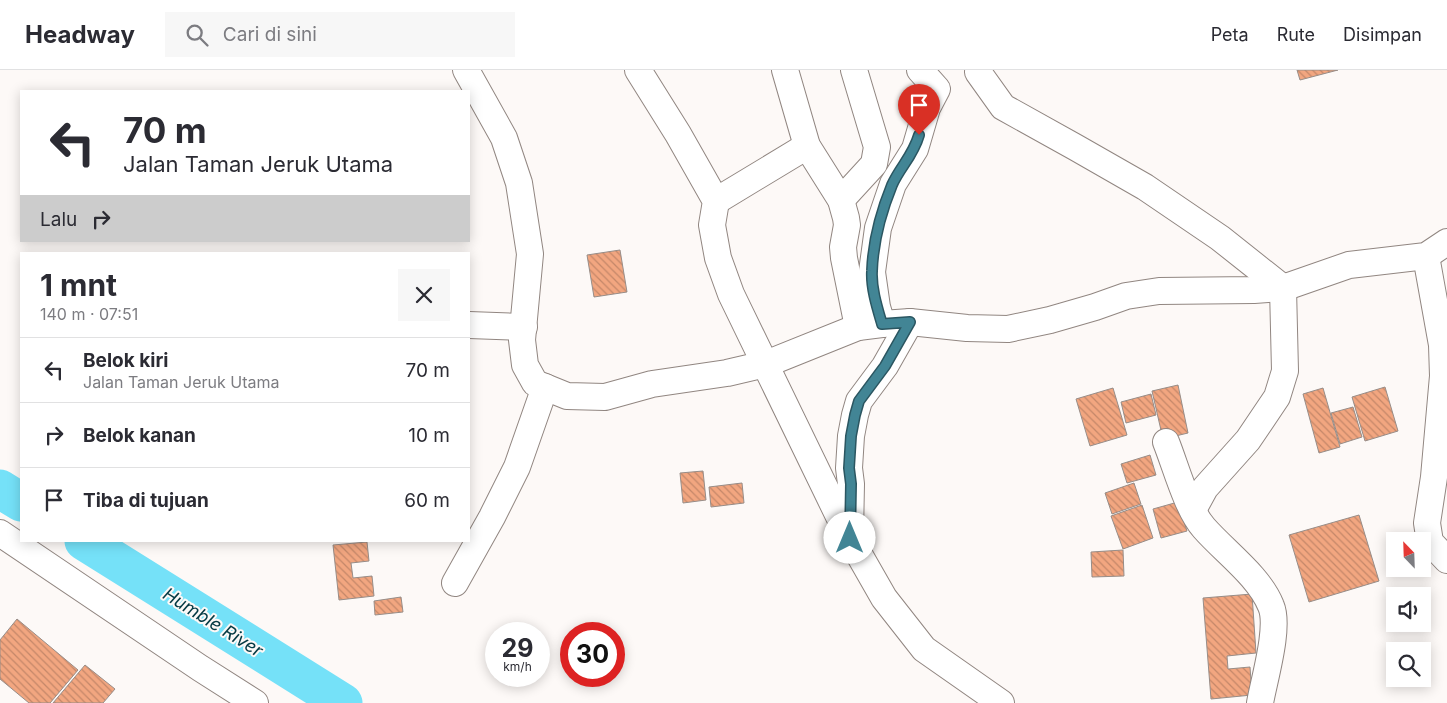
<!DOCTYPE html>
<html lang="id">
<head>
<meta charset="utf-8">
<style>
	body { margin:0; font-family:Inter,sans-serif; background:#f7f7f7; color:#2b2b33; height:100vh; display:flex; flex-direction:column; font-size:19px; white-space:nowrap }
	* { box-sizing:border-box; margin:0 }
	p { font-size:16px; color:#7c7c81 }
	.icon { flex:none; width:28px; height:28px; fill:none; stroke:currentColor; stroke-width:2; stroke-linecap:round; stroke-linejoin:round }
	.map { position:relative; flex:1; overflow:hidden }
	.side { position:absolute; left:20px; top:182px; width:450px; height:290px; display:flex; flex-direction:column; background:#fff; border-radius:0px; box-shadow:0 2px 12px #0003 }
	.side>* { flex:none }
	.top-card { position:absolute; left:20px; top:20px; width:450px; height:152px; border-radius:0px; box-shadow:0 2px 12px #0003; background:#fff; color:#2b2b33; overflow:hidden }
	.needle { width:32px; rotate:337deg }
	.fabs { position:absolute; left:1386px; top:462px; display:grid; gap:10px }
	.fabs a { display:grid; place-items:center; width:45px; height:45px; border-radius:0px; background:#fff; box-shadow:0 2px 12px #0003; font-size:25px }
	.speed { position:absolute; left:485px; top:552px; display:flex; gap:10px; font-size:25px; font-weight:700; text-align:center }
	.speed>* { display:grid; place-content:center; width:65px; height:65px; border-radius:50%; background:#fff; box-shadow:0 2px 12px #0003; line-height:1 }
	.speed small { font-size:12px; font-weight:400 }
	.speed .limit { border:8px solid #d22; background:#fff; color:#111 }
	.pin { position:absolute; display:grid; place-items:center; width:42px; height:42px; color:#fff; margin:-51px -21px; border-radius:50% 50% 50% 0; rotate:-45deg; box-shadow:0 0 5px #0007 }
	.pin .icon { rotate:45deg }
	.me { position:absolute; width:55px; margin:-28px; rotate:0deg; stroke-linejoin:round; filter:drop-shadow(0 0 4px #0008) }
	.turn { display:flex; align-items:center; gap:18px; height:105px; padding:0 20px; font-size:22px }
	.turn .icon { width:65px; height:65px; stroke-width:2.5 }
	.turn b { display:block; font-size:35px; line-height:42px }
	.then { display:flex; align-items:center; height:48px; padding:0 20px; background:#0003; gap:10px; font-size:19px }
	.round { display:grid; place-items:center; flex:none; width:52px; height:52px; border-radius:0px; background:#f7f7f7 }
	.overview { display:flex; align-items:center; justify-content:space-between; height:85px; padding:0 20px }
	h1 { font-size:30px; font-weight:700; line-height:38px }
	ul { padding:0; list-style:none }
	li { display:flex; align-items:center; gap:15px; height:65px; padding:0 20px; border-top:1px solid #e1e1e2 }
	li div { flex:1 }
	li b { display:block; font-size:19px }
	li em { font-style:normal }
	header { display:flex; align-items:center; gap:30px; box-sizing:border-box; height:70px; padding:0 25px; background:#fff; border-bottom:1px solid #e1e1e2 }
	header strong { font-size:24px }
	nav { display:flex; gap:28px; margin-inline-start:auto; font-size:18px }
	.search { width:350px; height:45px; background:#f7f7f7; display:flex; align-items:center; gap:12px; box-sizing:border-box; padding:0 18px; border-radius:0px; color:#7c7c81; font-size:19px }
	.map>svg:first-child { display:block }
	.lines { fill:none; stroke-linecap:round; stroke-linejoin:round }
	.river { stroke:#75e1f8; stroke-width:39 }
	.building { fill:url(#building-back-hatch); stroke:#978d88 }
	.minor-casing { stroke:#918681; stroke-width:28 }
	.minor { stroke:#fff; stroke-width:26 }
	.route-casing { stroke:#2b5661; stroke-width:12 }
	.route { stroke:#428595; stroke-width:9 }
	.labels { text-anchor:middle; dominant-baseline:central; stroke-width:4; stroke-linejoin:round; paint-order:stroke }
	.water-label { font-size:18px; font-style:italic; fill:#053a44; stroke:#fdf9f7 }
</style>
</head>
<body>
<header>
<strong>Headway</strong>
<div class="search"><svg class="icon" aria-label="search" viewBox="0 0 24 24"><circle cx="10" cy="10" r="6"/><path d="M15 15l6 6"/></svg>Cari di sini</div>
<nav><a>Peta</a><a>Rute</a><a>Disimpan</a></nav>
</header>
<div class="map">
<svg width="1447" height="633" viewBox="0 0 1447 633">
	<defs>
		<pattern id="building-back-hatch" width="6" height="6" patternUnits="userSpaceOnUse" patternTransform="scale(1.25)"><rect width="6" height="6" fill="#f2a680"/><path d="M-1 5l2 2M0 0l6 6M5-1l2 2" fill="none" stroke="#c48769"/></pattern>
	</defs>
	<rect width="100%" height="100%" fill="#fdf9f7"/>
	<g class="lines">
		<g class="river">
			<path d="M0,419L21,432"/>
			<path d="M84,471L343,633"/>
		</g>
	</g>
	<g class="building">
		<path d="M1297,0H1338L1300,10Z"/>
		<path d="M620,180L627,222L594,227L587,185Z"/>
		<path d="M1178,315L1188,363L1163,369L1152,321Z"/>
		<path d="M1385,317L1398,361L1365,371L1352,327Z"/>
		<path d="M1113,318L1127,365L1090,376L1076,329Z"/>
		<path d="M1323,318L1340,377L1319,383L1303,324Z"/>
		<path d="M1151,324L1156,345L1126,353L1121,332Z"/>
		<path d="M1353,337L1362,367L1340,374L1331,343Z"/>
		<path d="M1150,385L1156,405L1127,413L1121,394Z"/>
		<path d="M703,401L706,430L683,433L680,403Z"/>
		<path d="M742,413L744,433L711,437L709,417Z"/>
		<path d="M1134,413L1141,434L1112,444L1105,423Z"/>
		<path d="M1178,432L1187,461L1161,468L1153,439Z"/>
		<path d="M1142,435L1153,468L1123,479L1111,446Z"/>
		<path d="M1359,445L1379,511L1309,532L1289,465Z"/>
		<path d="M367,472L369,491L351,493L353,508L372,506L374,526L339,530L333,475Z"/>
		<path d="M1123,480L1124,506L1092,507L1091,482Z"/>
		<path d="M1252,524L1256,583L1227,586L1228,599L1250,597L1252,625L1211,629L1203,528Z"/>
		<path d="M401,527L403,542L375,545L374,531Z"/>
		<path d="M17,549L78,600L50,633H29L0,609V570Z"/>
		<path d="M85,595L115,619L103,633H53Z"/>
	</g>
	<g class="lines">
		<defs>
			<g id="minor">
				<path d="M466,0L504,68L519,113L530,184L522,270L525,295L535,313L567,326L605,327L652,314L727,303L766,294L858,257L882,254L910,252L967,258L1008,259L1050,250L1095,237L1126,226L1159,221L1254,220L1283,218L1349,195L1426,186L1447,172"/>
				<path d="M638,0L678,64L716,131L712,155L718,188L731,224L848,465L884,528L924,579L1001,633"/>
				<path d="M785,0L807,76L841,130L846,148L847,155L843,177L844,188L858,257"/>
				<path d="M978,2L1003,37L1075,77L1145,117L1220,168L1283,218L1285,301L1277,327L1248,370L1205,418L1193,440"/>
				<path d="M841,130L874,94L877,77L854,0"/>
				<path d="M716,131L807,76"/>
				<path d="M1426,186L1442,275L1443,306L1434,407L1427,453L1430,472L1447,490"/>
				<path d="M882,254L877,237L872,202L878,158L893,114L915,79L927,38L937,19L920,0"/>
				<path d="M469,255L524,257"/>
				<path d="M1166,372C1176,397 1187,439 1204,458C1225,482 1259,506 1271,536C1280,557 1264,610 1260,633"/>
				<path d="M0,463L200,598L255,633"/>
				<path d="M850,463L851,414L849,398L851,366L855,345L859,331L885,296L910,252"/>
				<path d="M455,513L492,447L517,397L545,317"/>
			</g>
		</defs>
		<use href="#minor" class="minor-casing"/>
		<use href="#minor" class="minor"/>
	</g>
	<g class="lines">
		<defs>
			<path id="route" d="M850,468L851,414L849,398L851,366L855,345L859,331L885,296L910,252L882,254C877,237 871,218 872,201C873,172 881,142 892,115C900,97 913,86 919,65"/>
		</defs>
		<use href="#route" class="route-casing"/>
		<use href="#route" class="route"/>
	</g>
	<g class="labels">
		<g class="water-label">
			<text transform="translate(213 552) rotate(32)">Humble River</text>
		</g>
	</g>
</svg>
<div class="fabs">
<a><svg class="needle" viewBox="-14 -14 28 28"><path d="M0-13l5 13h-10z" fill="#e53935"/><path d="M0 13l5-13h-10z" fill="#7c7c81"/></svg></a>
<a><svg class="icon" aria-label="sound" viewBox="0 0 24 24"><path d="M4 9h4l5-4v14l-5-4H4zM17 9q2 3 0 6"/></svg></a>
<a><svg class="icon" aria-label="search" viewBox="0 0 24 24"><circle cx="10" cy="10" r="6"/><path d="M15 15l6 6"/></svg></a>
</div>
<div class="speed"><div>29<small>km/h</small></div><div class="limit">30</div></div>
<div class="pin" style="left:919px;top:65px;background:#d93025"><svg class="icon" aria-label="arrive" viewBox="0 0 24 24"><path d="M6 21V4h12l-3 4 3 4H6"/></svg></div>
<svg class="me" style="left:850px;top:468px" viewBox="-20 -20 40 40"><circle r="19" fill="#fff"/><path d="M0-13L10 11 0 6-10 11z" fill="#428595"/></svg>
<div class="top-card">
<div class="turn"><svg class="icon" aria-label="left" viewBox="0 0 24 24"><path d="M17 20v-9H6M10 6l-5 5 5 5"/></svg><div><b>70 m</b>Jalan Taman Jeruk Utama</div></div>
<div class="then">Lalu<svg class="icon" aria-label="right" viewBox="0 0 24 24"><path d="M7 20v-9h11M14 6l5 5-5 5"/></svg></div>
</div>
<section class="side">
<div class="overview"><div><h1>1 mnt</h1><p>140 m · 07:51</p></div><a class="round"><svg class="icon" aria-label="close" viewBox="0 0 24 24"><path d="M6 6l12 12M18 6L6 18"/></svg></a></div>
<ul>
<li><svg class="icon" aria-label="left" viewBox="0 0 24 24"><path d="M17 20v-9H6M10 6l-5 5 5 5"/></svg><div><b>Belok kiri</b><p>Jalan Taman Jeruk Utama</p></div><em>70 m</em></li>
<li><svg class="icon" aria-label="right" viewBox="0 0 24 24"><path d="M7 20v-9h11M14 6l5 5-5 5"/></svg><div><b>Belok kanan</b></div><em>10 m</em></li>
<li><svg class="icon" aria-label="arrive" viewBox="0 0 24 24"><path d="M6 21V4h12l-3 4 3 4H6"/></svg><div><b>Tiba di tujuan</b></div><em>60 m</em></li>
</ul>
</section>
</div>
</body>
</html>
